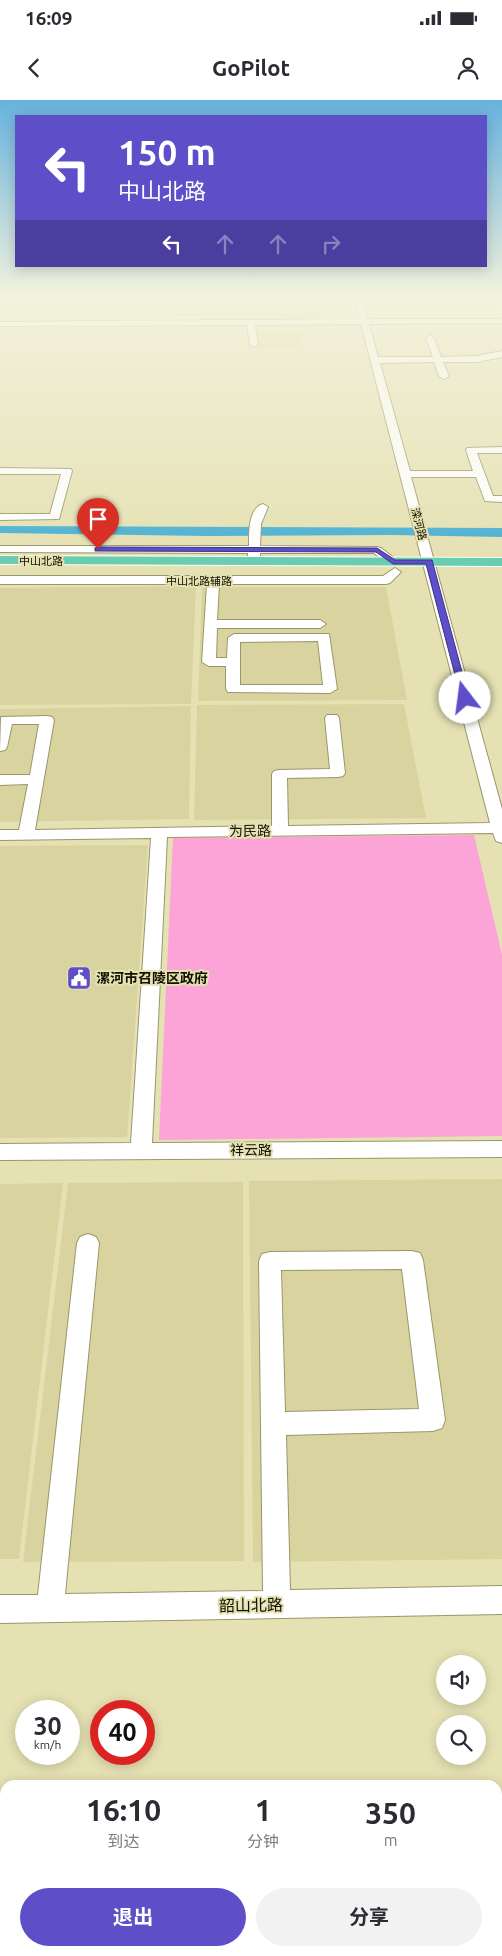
<!DOCTYPE html>
<html lang="zh">
<head>
<meta charset="utf-8">
<style>
	body { margin:0; font-family:Ubuntu,"Noto Sans SC",sans-serif; background:#f2f2f3; color:#2b2b33; height:100vh; display:flex; flex-direction:column; font-size:19px; white-space:nowrap }
	* { box-sizing:border-box; margin:0 }
	p { font-size:16px; color:#7c7c81 }
	.icon { flex:none; width:28px; height:28px; fill:none; stroke:currentColor; stroke-width:2; stroke-linecap:round; stroke-linejoin:round }
	.map { position:relative; flex:1; overflow:hidden }
	.panel { position:absolute; left:0px; top:1680px; width:502px; height:176px; display:flex; flex-direction:column; background:#fff; border-radius:15px 15px 0 0; box-shadow:0 2px 12px #0003 }
	.panel>* { flex:none }
	.guide { position:absolute; left:15px; top:15px; width:472px; height:152px; border-radius:0px; box-shadow:0 2px 12px #0003; background:#5e4ec7; color:#fff; overflow:hidden }
	.fabs { position:absolute; left:436px; top:1555px; display:grid; gap:10px }
	.fabs a { display:grid; place-items:center; width:50px; height:50px; border-radius:50%; background:#fff; box-shadow:0 2px 12px #0003; font-size:25px }
	.speed { position:absolute; left:15px; top:1600px; display:flex; gap:10px; font-size:25px; font-weight:700; text-align:center }
	.speed>* { display:grid; place-content:center; width:65px; height:65px; border-radius:50%; background:#fff; box-shadow:0 2px 12px #0003; line-height:1 }
	.speed small { font-size:12px; font-weight:400 }
	.speed .limit { border:8px solid #d22; background:#fff; color:#111 }
	.pin { position:absolute; display:grid; place-items:center; width:42px; height:42px; color:#fff; margin:-51px -21px; border-radius:50% 50% 50% 0; rotate:-45deg; box-shadow:0 0 5px #0007 }
	.pin .icon { rotate:45deg }
	.me { position:absolute; width:55px; margin:-28px; rotate:345deg; stroke-linejoin:round; filter:drop-shadow(0 0 4px #0008) }
	.turn { display:flex; align-items:center; gap:18px; height:105px; padding:0 20px; font-size:22px }
	.turn .icon { width:65px; height:65px; stroke-width:2.5 }
	.turn b { display:block; font-size:35px; line-height:42px }
	.lanes { display:flex; align-items:center; height:48px; padding:0 20px; background:#0003; justify-content:center; gap:25px; direction:ltr }
	.lanes .off { opacity:.35 }
	.eta { display:flex; justify-content:space-evenly; align-items:center; height:85px; text-align:center }
	.eta b { font-size:30px; font-weight:700; line-height:35px }
	.action { display:flex; gap:10px; margin-top:auto; padding:10px 20px }
	.action a { flex:1; height:58px; border-radius:30px; background:#5e4ec7; color:#fff; font-size:20px; font-weight:700; line-height:58px; text-align:center }
	.action a+a { background:#f2f2f3; color:#2b2b33 }
	.status { display:flex; justify-content:space-between; align-items:center; height:35px; padding:0 25px; background:#fff; direction:ltr }
	.status svg { height:14px; fill:currentColor }
	header { display:flex; justify-content:space-between; align-items:center; height:65px; padding:0 20px; background:#fff; font-size:22px; font-weight:700 }
	.map>svg:first-child { display:block }
	.built { fill:#d9d49f }
	.green { fill:#fca3d8 }
	.water { fill:#46afd2 }
	.lines { fill:none; stroke-linecap:round; stroke-linejoin:round }
	.minor-casing { stroke:#9a966b; stroke-width:2 }
	.major-casing { stroke:#fff; stroke-width:2 }
	.minor { fill:#fff; fill-rule:evenodd }
	.major { fill:#6acdaf; fill-rule:evenodd }
	.route { fill:#5e4ec7; stroke:#3d3381 }
	.labels { text-anchor:middle; dominant-baseline:central; stroke-width:4; stroke-linejoin:round; paint-order:stroke }
	.far-street-label { font-size:11px; fill:#131102; stroke:#e5e1b3 }
	.street-label { font-size:14px; fill:#131102; stroke:#e5e1b3 }
	.poi-label { font-size:14px; font-weight:bold; fill:#131102; stroke:#e5e1b3; text-anchor:start }
	.near-street-label { font-size:16px; fill:#131102; stroke:#e5e1b3 }
</style>
</head>
<body>
<div class="status"><b>16:09</b><svg viewBox="0 0 49 12"><path d="M0 12V9h3v3zM5 12V6h3v6zM10 12V3h3v9zM15 12V0h3v12zM26 1h20v11H26zM47 4h2v5h-2z"/></svg></div>
<header><svg class="icon" aria-label="back" viewBox="0 0 24 24"><path d="M15 5l-7 7 7 7"/></svg>GoPilot<svg class="icon" aria-label="person" viewBox="0 0 24 24"><circle cx="12" cy="8" r="4"/><path d="M4 21q1-7 8-7t8 7"/></svg></header>
<div class="map">
<svg width="502" height="1856" viewBox="0 0 502 1856">
	<rect width="100%" height="100%" fill="#e5e1b3"/>
	<g class="built">
		<path d="M163,197H336L340,216H160Z"/>
		<path d="M247,233H299L302,249H248Z"/>
		<path d="M196,486L191,604L0,605V488Z"/>
		<path d="M202,487H386L407,600L198,601Z"/>
		<path d="M404,604L426,718L194,720L197,605Z"/>
		<path d="M191,606L189,719L0,722V609Z"/>
		<path d="M148,745L127,1037L0,1038V746Z"/>
		<path d="M502,1079V1459L253,1462L249,1081Z"/>
		<path d="M243,1082L244,1461L23,1462L68,1083Z"/>
		<path d="M63,1083L19,1459H0V1084Z"/>
	</g>
	<path class="green" d="M474,735L502,855V1036L159,1040L173,738Z"/>
	<path class="water" d="M0,426L502,428V437L392,435L206,436L0,433Z"/>
	<g class="lines">
		<defs>
			<g id="minor">
				<path d="M354,197H362L368,219H502V223L369,224L378,257H433L426,238L430,235L434,238L441,257L477,256L502,251V257L477,262H443L449,276L444,279L439,276L434,262L380,263L410,371H473L466,350L467,348L502,347V353H477L493,396H502V402L485,401L476,377H411L502,709V743L496,741L493,733L167,737L152,1043L502,1041V1057L0,1060V1044L131,1043L151,738L0,740V730H19L28,684L0,685V675H30L39,624H12L7,647L5,650L0,651L1,617L47,616L52,617L54,620L35,730L272,726V674L274,671L279,670L330,669L325,618L327,615H337L339,618L345,673L343,676L338,677L287,678L288,726L490,723L361,224L255,225L258,244L254,247L250,244L247,225L0,226V222L360,219Z"/>
				<path d="M0,368L71,369L72,371L59,419L0,420V414H50L61,374H0Z"/>
				<path d="M263,404L268,407L261,424L260,446L377,447L381,448L399,462L397,465H389L374,453H260V461L254,465L248,461V453L0,452V446H249C249,434 248,408 263,404Z"/>
				<path d="M395,468L401,472L390,483L386,484H219L217,520H320L326,524L320,528H217L216,558H227L228,538L234,534H329L337,589L330,593L228,592L226,589V566H209L202,562L207,484H0V476H383ZM318,541L323,585H240V542Z"/>
				<path d="M88,1134L96,1137L99,1143L65,1494L263,1491L259,1161L262,1154L270,1152L412,1151L420,1153L423,1160L445,1320L442,1328L433,1331L286,1335L290,1490L502,1486V1514L0,1523V1495H38L77,1143L80,1137ZM402,1169L419,1309L285,1312L281,1170Z"/>
			</g>
			<path id="major" d="M0,456L502,458V466L0,464Z"/>
		</defs>
		<use href="#minor" class="minor-casing"/>
		<use href="#major" class="major-casing"/>
		<use href="#minor" class="minor"/>
		<use href="#major" class="major"/>
	</g>
	<linearGradient id="sky" x2="0" y2="1"><stop stop-color="#67b2df"/><stop offset="0.43" stop-color="#f3f2dd"/><stop offset="1" stop-color="#f3f2dd" stop-opacity="0"/></linearGradient>
	<rect width="502" height="457" fill="url(#sky)"/>
	<path class="route" d="M98,447L377,448L395,460H432L469,598L465,601L461,598L426,464H393L376,452L95,451V448Z"/>
	<defs>
		<symbol id="civic-square" viewBox="-11 -11 22 22"><rect x="-9" y="-9" width="18" height="18" rx="4" fill="#5e4ec7" stroke="#e5e1b3"/><path d="M-.6-6.5H3V-4.5H.6V-3L4-1V1h2V6H-6V1h2V-1L-.6-3ZM-1.2 2.5V6h2.4V2.5Z" fill="#fff"/></symbol>
	</defs>
	<g fill-rule="evenodd">
		<use href="#civic-square" x="65" y="864" width="28" height="28"/>
	</g>
	<g class="labels">
		<g class="far-street-label">
			<text transform="translate(419 424) rotate(76)">滦河路</text>
			<text x="41" y="461">中山北路</text>
			<text x="199" y="481">中山北路辅路</text>
		</g>
		<g class="street-label">
			<text transform="translate(250 731) rotate(-1)">为民路</text>
			<text x="251" y="1050">祥云路</text>
		</g>
		<g class="poi-label">
			<text x="96" y="878">漯河市召陵区政府</text>
		</g>
		<g class="near-street-label">
			<text transform="translate(251 1505) rotate(-1)">韶山北路</text>
		</g>
	</g>
</svg>
<div class="fabs">
<a><svg class="icon" aria-label="sound" viewBox="0 0 24 24"><path d="M4 9h4l5-4v14l-5-4H4zM17 9q2 3 0 6"/></svg></a>
<a><svg class="icon" aria-label="search" viewBox="0 0 24 24"><circle cx="10" cy="10" r="6"/><path d="M15 15l6 6"/></svg></a>
</div>
<div class="speed"><div>30<small>km/h</small></div><div class="limit">40</div></div>
<div class="pin" style="left:98px;top:449px;background:#d93025"><svg class="icon" aria-label="arrive" viewBox="0 0 24 24"><path d="M6 21V4h12l-3 4 3 4H6"/></svg></div>
<svg class="me" style="left:465px;top:598px" viewBox="-20 -20 40 40"><circle r="19" fill="#fff"/><path d="M0-13L10 11 0 6-10 11z" fill="#5e4ec7"/></svg>
<div class="guide">
<div class="turn"><svg class="icon" aria-label="left" viewBox="0 0 24 24"><path d="M17 20v-9H6M10 6l-5 5 5 5"/></svg><div><b>150 m</b>中山北路</div></div>
<div class="lanes"><svg class="icon" aria-label="left" viewBox="0 0 24 24"><path d="M17 20v-9H6M10 6l-5 5 5 5"/></svg><svg class="icon off" aria-label="ahead" viewBox="0 0 24 24"><path d="M12 20V5M6 11l6-6 6 6"/></svg><svg class="icon off" aria-label="ahead" viewBox="0 0 24 24"><path d="M12 20V5M6 11l6-6 6 6"/></svg><svg class="icon off" aria-label="right" viewBox="0 0 24 24"><path d="M7 20v-9h11M14 6l5 5-5 5"/></svg></div>
</div>
<section class="panel">
<div class="eta">
<div><b>16:10</b><p>到达</p></div>
<div><b>1</b><p>分钟</p></div>
<div><b>350</b><p>m</p></div>
</div>
<div class="action"><a>退出</a><a>分享</a></div>
</section>
</div>
</body>
</html>
